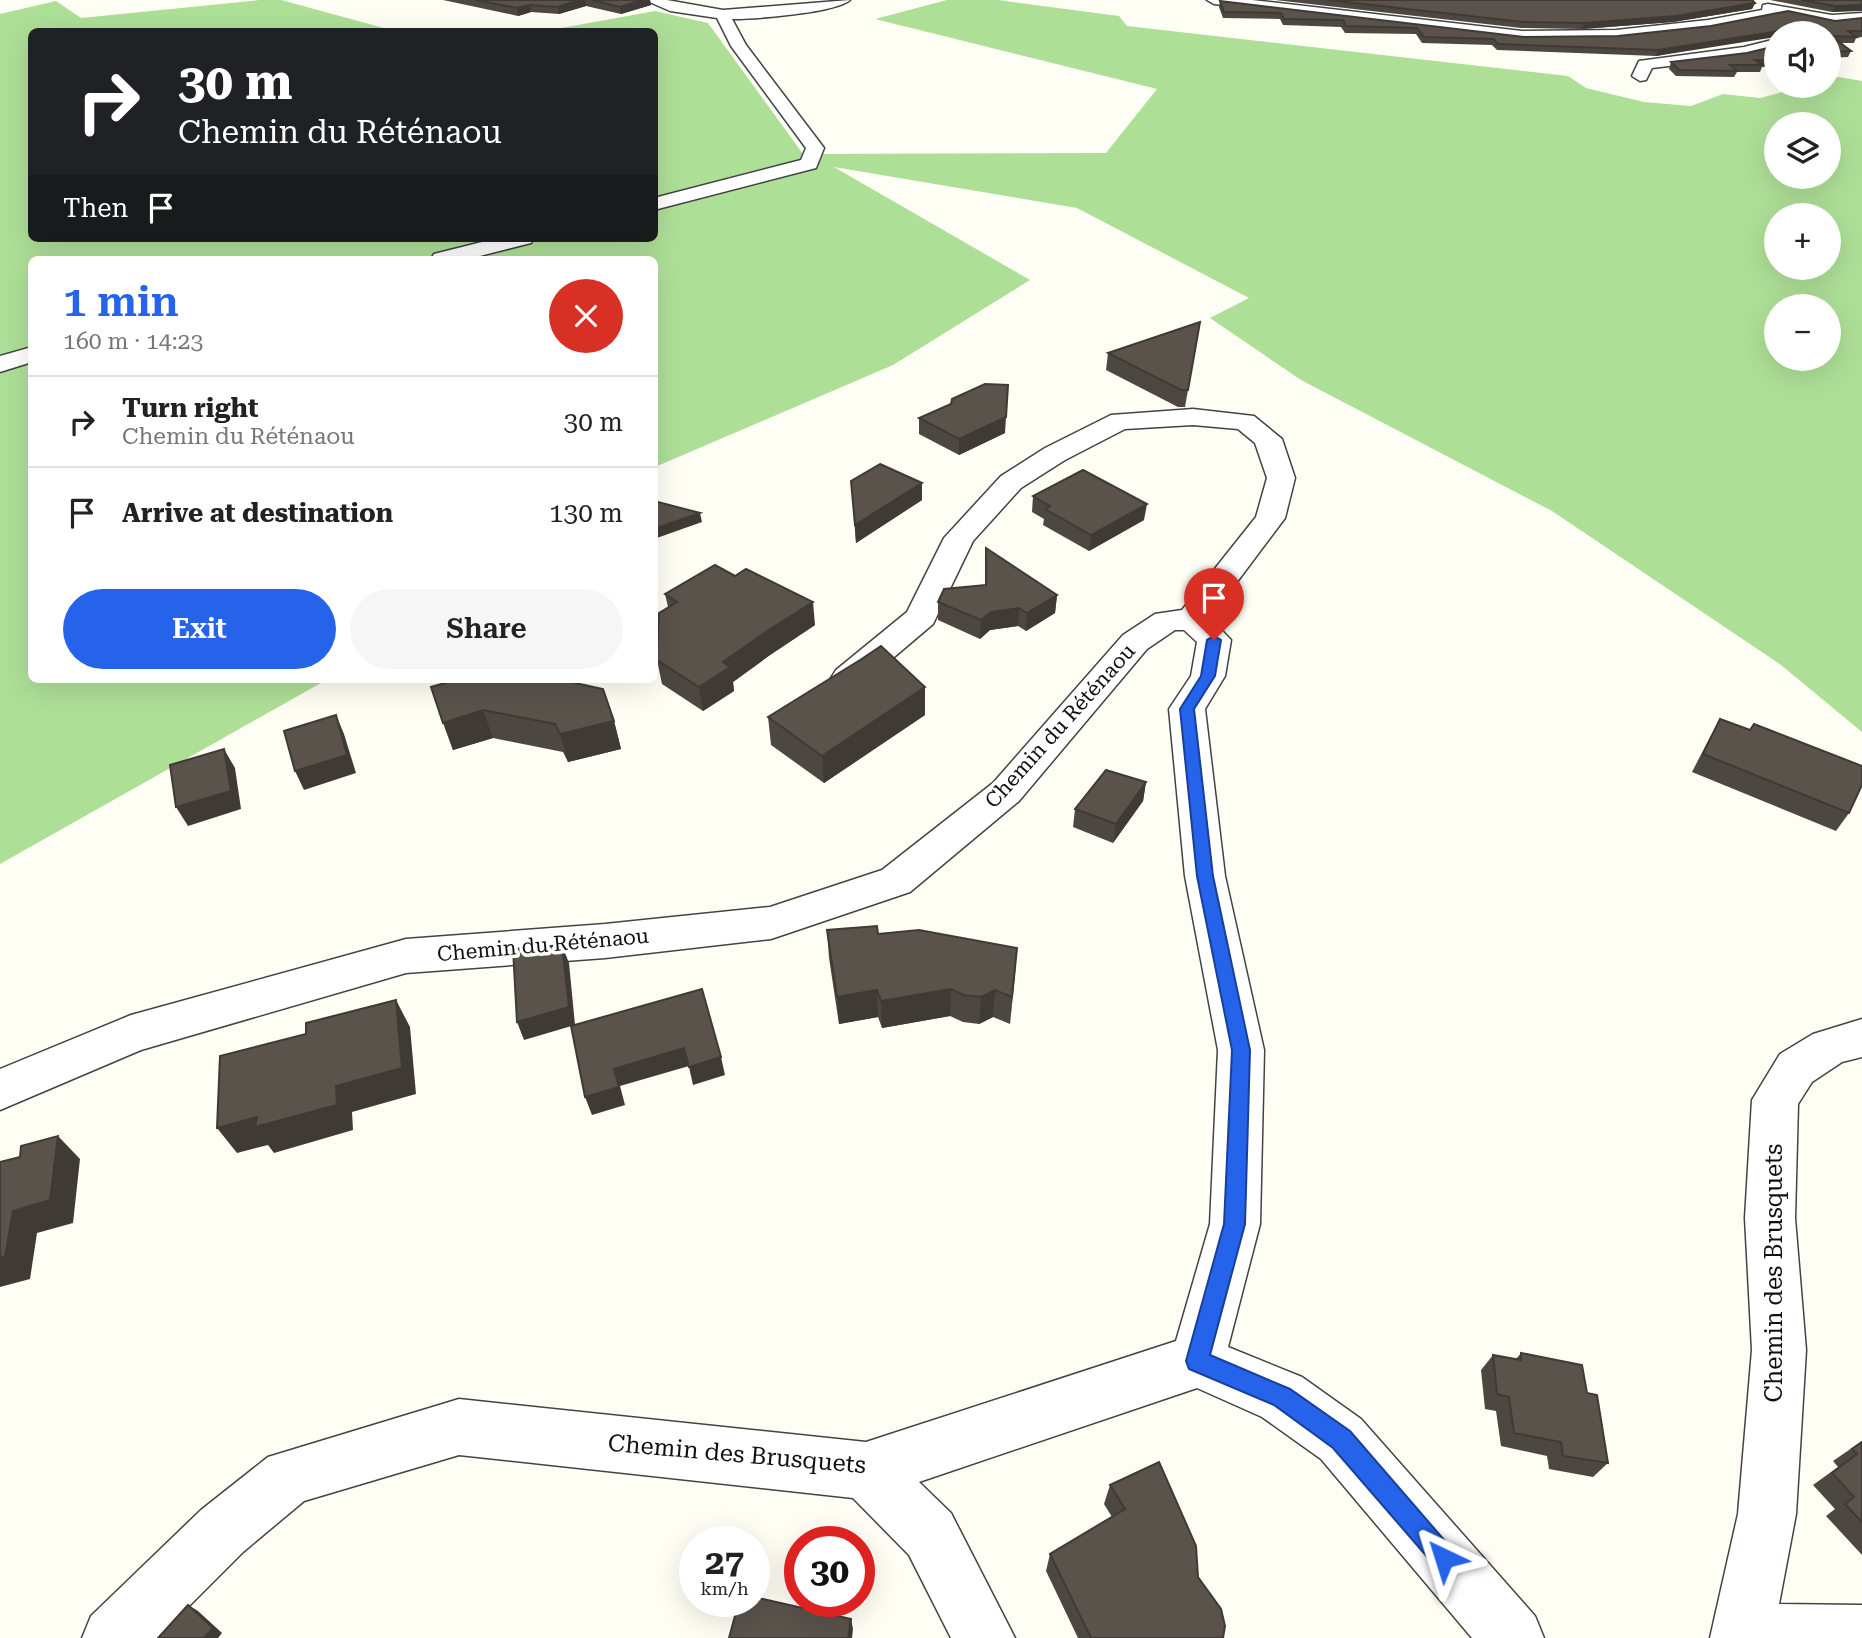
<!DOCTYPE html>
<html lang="en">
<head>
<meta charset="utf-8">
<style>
	body { margin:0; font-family:"Roboto Serif",serif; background:#f6f6f6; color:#222; height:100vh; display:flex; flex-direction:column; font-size:26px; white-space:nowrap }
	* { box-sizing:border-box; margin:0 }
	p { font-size:23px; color:#767676 }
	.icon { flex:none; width:38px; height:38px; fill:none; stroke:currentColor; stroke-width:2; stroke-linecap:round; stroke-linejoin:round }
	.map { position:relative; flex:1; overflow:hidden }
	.side { position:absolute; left:28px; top:256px; width:630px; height:427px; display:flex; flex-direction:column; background:#fff; border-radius:10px; box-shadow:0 7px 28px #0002 }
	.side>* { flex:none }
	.hud { position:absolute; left:28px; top:28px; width:630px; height:214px; border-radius:10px; box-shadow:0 7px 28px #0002; background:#202124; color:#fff; overflow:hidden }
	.buttons { position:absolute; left:1764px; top:21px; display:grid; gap:14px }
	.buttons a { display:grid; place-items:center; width:77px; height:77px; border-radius:50%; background:#fff; box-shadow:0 7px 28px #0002; font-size:35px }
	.speed { position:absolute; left:679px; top:1526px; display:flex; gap:14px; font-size:35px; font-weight:700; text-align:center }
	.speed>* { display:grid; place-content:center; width:91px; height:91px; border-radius:50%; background:#fff; box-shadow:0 7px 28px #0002; line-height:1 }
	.speed small { font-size:18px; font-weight:400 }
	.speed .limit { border:10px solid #d22; background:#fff; color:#111 }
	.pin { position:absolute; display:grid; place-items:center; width:60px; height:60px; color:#fff; margin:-72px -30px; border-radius:50% 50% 50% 0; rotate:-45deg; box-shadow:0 0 7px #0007 }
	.pin .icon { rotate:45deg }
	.me { position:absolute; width:77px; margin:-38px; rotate:319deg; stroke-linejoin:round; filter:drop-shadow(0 0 5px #0008) }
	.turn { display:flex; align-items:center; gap:24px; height:147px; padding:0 35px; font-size:32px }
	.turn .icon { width:91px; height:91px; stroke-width:2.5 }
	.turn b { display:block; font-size:49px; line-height:60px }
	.then { display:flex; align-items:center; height:66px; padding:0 35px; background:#0003; gap:14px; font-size:26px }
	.round { display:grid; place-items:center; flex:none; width:74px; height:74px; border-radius:37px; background:#f6f6f6 }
	.headline { display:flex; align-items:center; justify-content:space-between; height:119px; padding:0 35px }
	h1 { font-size:42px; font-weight:600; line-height:52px; color:#2563eb }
	.button { display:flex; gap:14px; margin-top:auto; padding:14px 35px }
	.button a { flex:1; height:80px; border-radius:42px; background:#2563eb; color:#fff; font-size:28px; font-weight:600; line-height:80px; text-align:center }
	.button a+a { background:#f6f6f6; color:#222 }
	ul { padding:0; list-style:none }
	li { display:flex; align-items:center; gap:21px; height:91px; padding:0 35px; border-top:2px solid #e0e0e0 }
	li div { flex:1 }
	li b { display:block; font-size:26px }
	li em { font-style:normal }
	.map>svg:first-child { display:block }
	.forest { fill:#aedf97; fill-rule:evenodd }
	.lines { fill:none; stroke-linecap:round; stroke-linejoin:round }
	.minor-casing { stroke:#434343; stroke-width:3 }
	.minor { fill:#fff; fill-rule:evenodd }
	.wall { fill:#4d4741 }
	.shaded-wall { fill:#3f3a35 }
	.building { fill:#5a534c; stroke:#3f3a35; stroke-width:2 }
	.route { fill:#2563eb; stroke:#184099; stroke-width:2 }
	.labels { text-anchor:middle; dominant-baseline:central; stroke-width:7; stroke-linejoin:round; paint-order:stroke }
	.street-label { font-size:21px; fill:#101010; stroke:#fff }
	.near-street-label { font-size:24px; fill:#101010; stroke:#fff }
</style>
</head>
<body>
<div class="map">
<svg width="1862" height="1638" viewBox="0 0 1862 1638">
	<rect width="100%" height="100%" fill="#fffef4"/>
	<path class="forest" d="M260,0H281L395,31L32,32V238H654V32L545,31L655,11L708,23L803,154L1106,153L1157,89L875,19L947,0H998L1119,16L1127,26L1568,76L1586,88L1644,102L1691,106L1723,94L1760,98L1805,86H1829V79L1839,77L1862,81V732L1781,665L1552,511L1301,380L1210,318L1249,298L1077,208L834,167L1030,280L893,365L655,467L654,259H32V679H328L0,864V14L56,1L81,18ZM1776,124H1829V177H1776ZM1776,215H1829V268H1776ZM1776,306H1829V359H1776Z"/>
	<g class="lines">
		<defs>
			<g id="minor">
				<path d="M645,0H667L723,10L850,0C836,13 754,19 732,19L746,45L824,148L816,168L654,210V198L801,160L806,148L731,46L717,18L670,11Z"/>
				<path d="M1207,0H1252L1522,31L1616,30L1708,20L1762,10L1763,5L1768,4L1832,15L1862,13V21L1832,25L1782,15L1708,30L1616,40L1522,41L1214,4Z"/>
				<path d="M1776,39V49L1744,57L1652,68L1646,80L1640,81L1632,76L1639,61L1744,47Z"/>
				<path d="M498,238H534L531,243L468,259H431L434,254Z"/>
				<path d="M32,347V362L0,372V356Z"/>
				<path d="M1193,409L1254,416L1282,439L1295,478L1285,518L1210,618L1231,640L1225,676L1205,709L1225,876L1264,1050L1260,1224L1228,1347L1302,1377L1361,1419L1535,1616L1544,1638H1472L1321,1459L1262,1417L1197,1388L919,1482L951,1513L1015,1638H951L909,1555L853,1498L459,1455L304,1501L243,1552L157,1638H82L91,1616L201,1510L268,1457L459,1399L866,1442L1176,1341L1210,1224L1218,1050L1185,876L1169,709L1191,676L1197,642L1184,630H1175L1147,649L1019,801L910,892L771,939L605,958L406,973L141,1050L0,1110V1069L131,1015L406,939L605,924L770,907L882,870L993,783L1123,635L1155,614L1182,610L1256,517L1267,478L1255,443L1238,429L1193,425L1125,429L1065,460L1021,488L973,541L933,624L860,686L848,689L836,686L831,678L836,670L907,612L944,538L1001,476L1045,448L1111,415Z"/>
				<path d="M1862,1019V1057L1842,1062L1812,1082L1798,1104L1795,1218L1806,1350L1796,1514L1779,1604L1862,1605V1638H1710L1738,1514L1752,1350L1745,1218L1752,1100L1780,1054L1813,1034Z"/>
			</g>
		</defs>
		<use href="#minor" class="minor-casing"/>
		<use href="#minor" class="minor"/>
	</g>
	<g class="wall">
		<path d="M443,0H650L651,5L621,14L586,6L559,14L531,12L518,16Z"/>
		<path d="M1275,0H1753L1755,3L1752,9L1673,22L1582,29L1521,28Z"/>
		<path d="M1770,0H1862V11L1832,12Z"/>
		<path d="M1220,1L1524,37L1618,36L1835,21L1862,18V37L1856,38L1854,43H1840L1851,51L1848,57L1829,58V33H1776L1656,56L1497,50L1492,45L1422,43L1416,34L1345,33L1341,27L1283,25L1280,19L1223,18L1219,7Z"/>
		<path d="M1776,46V67H1762L1760,72H1737L1734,77L1676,76L1669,69L1671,62L1747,53Z"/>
		<path d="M1200,322L1185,407H1178L1106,370L1108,353Z"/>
		<path d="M919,418L1005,433L959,455L919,434Z"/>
		<path d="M851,481L922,500L856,543Z"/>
		<path d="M1033,496L1144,520L1089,551L1043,525L1044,519L1032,512Z"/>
		<path d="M986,548L1057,595L1055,613L1026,631L1018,626L990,630L980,639L938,620V602L985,585Z"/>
		<path d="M665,594L815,625L770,655L733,682L734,691L703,711L662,684L657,660L668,607Z"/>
		<path d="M431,687L614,721L621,749L568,762L563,752L493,738L453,750Z"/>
		<path d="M925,715L824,783L771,745L768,717Z"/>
		<path d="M1720,719L1849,813L1836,831L1692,772L1710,737Z"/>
		<path d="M1146,782L1143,801L1113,843L1073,827L1075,809Z"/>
		<path d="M827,930L1017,948L1010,1024L993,1017L979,1024L963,1022L950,1016L882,1028L878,1017L839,1024L829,958Z"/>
		<path d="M1521,1353L1587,1393L1608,1463L1593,1477L1549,1469L1547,1456L1501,1446L1496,1411L1485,1409L1481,1370L1493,1355L1516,1359Z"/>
		<path d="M1862,1441V1555L1826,1516L1835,1509L1813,1485L1838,1467L1833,1461Z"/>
		<path d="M1110,1485L1198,1577L1223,1638H1078L1046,1571L1050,1554L1112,1517L1104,1504Z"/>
	</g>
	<g class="shaded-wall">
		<path d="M579,0H585L586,6L559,14L557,7Z"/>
		<path d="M642,0H650L651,5L621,14L620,7Z"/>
		<path d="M1755,3L1752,9L1673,22L1582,29L1584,23Z"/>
		<path d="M530,5L531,12L518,16L517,8Z"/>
		<path d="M1862,5V10L1832,12L1835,6Z"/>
		<path d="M1780,31L1779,33H1776V37L1656,56L1658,50Z"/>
		<path d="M1008,385L1005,433L959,455V439Z"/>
		<path d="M922,483V500L856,543L855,525Z"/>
		<path d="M1147,504L1144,520L1089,551L1091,535Z"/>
		<path d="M700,513L702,522L654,539V529Z"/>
		<path d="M1057,595L1055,613L1026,631L1027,613Z"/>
		<path d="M813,602L815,625L770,655L733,682L734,691L703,711L699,687L723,662L767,631Z"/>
		<path d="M1019,608L1018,626L990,630L980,639L981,620L991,612Z"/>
		<path d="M925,687V715L824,783L822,756Z"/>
		<path d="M483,710L493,738L453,750L443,723Z"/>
		<path d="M336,715L344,734L356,773L304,790L295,771Z"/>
		<path d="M614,721L621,749L568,762L560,734Z"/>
		<path d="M224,749L235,768L241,809L188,826L176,807Z"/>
		<path d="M1146,782L1143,801L1113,843L1116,824Z"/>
		<path d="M562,945L569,963L575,1025L524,1040L517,1022Z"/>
		<path d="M1017,948L1015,975L1010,1024L1012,997Z"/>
		<path d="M951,989L950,1016L882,1028L881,1001Z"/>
		<path d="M877,990L878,1017L839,1024L837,997Z"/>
		<path d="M995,990L993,1017L979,1024L981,997Z"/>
		<path d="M396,1000L410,1027L416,1094L352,1112L353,1130L274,1153L268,1145L237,1153L217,1128L257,1117L336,1086Z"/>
		<path d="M684,1048L689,1066L620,1086L625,1105L592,1115L585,1097L614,1069Z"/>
		<path d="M721,1057L725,1075L693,1085L689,1067Z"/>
		<path d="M58,1136L80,1159L73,1223L37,1233L30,1279L0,1287V1258L13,1211Z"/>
		<path d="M188,1605L198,1611L222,1633L218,1638H204Z"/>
		<path d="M851,1619L853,1629L852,1638H848Z"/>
	</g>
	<g class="building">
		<path d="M476,0H579L557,7L530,5L517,8Z"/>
		<path d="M592,0H643L620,7Z"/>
		<path d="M1328,0H1752L1755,3L1676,16L1584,23L1523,22Z"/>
		<path d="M1802,0H1862V5L1835,6Z"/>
		<path d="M1220,1L1524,37L1618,36L1711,26L1788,11L1835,21L1862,18V31H1848L1856,37L1831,36L1851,51L1829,52V33H1780V31L1658,50L1498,44L1494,39L1424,37L1417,28L1346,26L1343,20L1284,19L1281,13L1224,12Z"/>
		<path d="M1776,46V61L1755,60L1763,65H1730L1737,71L1679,70L1671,62L1747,53Z"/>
		<path d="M1200,322L1188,390H1181L1108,353Z"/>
		<path d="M985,384L1008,385L1006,417L959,439L919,418L951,404L952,399Z"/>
		<path d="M880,464L922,483L855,525L851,481Z"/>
		<path d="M1083,470L1147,504L1091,535L1045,509L1050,506L1033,496Z"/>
		<path d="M654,501L700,513L654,529Z"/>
		<path d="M986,548L1057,595L1027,613L1019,608L991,612L981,620L938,602L944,589L986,585Z"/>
		<path d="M715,565L735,576L746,569L813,602L767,631L723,662L730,667L699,687L657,660L659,613L677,602L665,594Z"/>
		<path d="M881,646L925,687L822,756L768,717L860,660Z"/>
		<path d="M459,679H557L603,689L614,721L560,734L555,724L483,710L443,723L431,687Z"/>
		<path d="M336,715L347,755L295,771L284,731Z"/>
		<path d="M1720,719L1750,730L1754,724L1862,766V785L1849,813L1703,754Z"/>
		<path d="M224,749L231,791L176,807L170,765Z"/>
		<path d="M1106,770L1146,782L1116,824L1075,809Z"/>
		<path d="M877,926L878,934L919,930L1017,948L1012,997L995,990L981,997L963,995L951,989L881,1001L877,990L837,997L827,930Z"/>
		<path d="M562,945L569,1007L517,1022L513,949Z"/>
		<path d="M702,989L721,1057L689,1067L684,1048L614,1069L619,1087L585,1097L571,1026Z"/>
		<path d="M396,1000L402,1068L336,1086L337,1105L255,1127L257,1117L217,1128L220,1056L306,1034V1023Z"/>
		<path d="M58,1136L50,1200L13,1211L5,1257L0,1258V1162L20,1157L21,1146Z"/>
		<path d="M1521,1353L1582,1365L1587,1393L1597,1395L1608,1463L1563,1456L1561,1442L1514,1433L1509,1397L1497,1394L1493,1355L1521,1360Z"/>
		<path d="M1862,1442V1522L1845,1504L1854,1497L1832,1473L1857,1454L1852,1449Z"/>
		<path d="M1159,1462L1196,1546L1198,1577L1221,1609L1225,1626L1223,1638H1091L1050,1554L1125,1509L1110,1485Z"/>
		<path d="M754,1597L851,1619L848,1638H729L739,1601H754Z"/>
		<path d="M188,1605L213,1628L204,1638H158Z"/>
	</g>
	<path class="route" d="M1214,636L1221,640L1215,676L1194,709L1213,876L1250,1050L1245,1224L1210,1355L1290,1389L1350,1431L1452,1549L1456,1558L1452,1566L1444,1570L1435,1566L1333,1448L1274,1405L1189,1369L1186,1361L1224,1224L1232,1050L1197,876L1180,709L1201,676L1207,640Z"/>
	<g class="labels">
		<g class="street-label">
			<text transform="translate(1060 726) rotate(-48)">Chemin du Réténaou</text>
			<text transform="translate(543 945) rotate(-5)">Chemin du Réténaou</text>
		</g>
		<g class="near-street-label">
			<text transform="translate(1774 1273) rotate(-90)">Chemin des Brusquets</text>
			<text transform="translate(737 1454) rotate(5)">Chemin des Brusquets</text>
		</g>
	</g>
</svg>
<div class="buttons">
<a><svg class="icon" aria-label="sound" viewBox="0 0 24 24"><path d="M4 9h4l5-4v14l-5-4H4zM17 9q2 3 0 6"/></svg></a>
<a><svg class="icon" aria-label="layers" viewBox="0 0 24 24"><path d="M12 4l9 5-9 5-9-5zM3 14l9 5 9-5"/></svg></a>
<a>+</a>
<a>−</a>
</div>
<div class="speed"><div>27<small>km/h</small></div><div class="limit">30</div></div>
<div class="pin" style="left:1214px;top:640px;background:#d93025"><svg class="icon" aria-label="arrive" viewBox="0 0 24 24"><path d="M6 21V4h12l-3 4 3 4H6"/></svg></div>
<svg class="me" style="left:1444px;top:1558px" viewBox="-20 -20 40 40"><path d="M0-17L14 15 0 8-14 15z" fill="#2563eb" stroke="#fff" stroke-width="4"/></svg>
<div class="hud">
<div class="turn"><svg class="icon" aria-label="right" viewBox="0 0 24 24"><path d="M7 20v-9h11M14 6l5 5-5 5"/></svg><div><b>30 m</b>Chemin du Réténaou</div></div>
<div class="then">Then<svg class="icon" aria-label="arrive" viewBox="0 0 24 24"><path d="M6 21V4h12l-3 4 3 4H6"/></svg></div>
</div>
<section class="side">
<div class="headline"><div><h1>1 min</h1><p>160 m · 14:23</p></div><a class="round" style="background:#d93025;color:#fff"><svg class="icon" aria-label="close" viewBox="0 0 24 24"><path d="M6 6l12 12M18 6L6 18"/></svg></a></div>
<ul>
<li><svg class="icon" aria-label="right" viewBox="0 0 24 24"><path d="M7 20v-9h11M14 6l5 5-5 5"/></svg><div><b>Turn right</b><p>Chemin du Réténaou</p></div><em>30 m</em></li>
<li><svg class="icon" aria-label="arrive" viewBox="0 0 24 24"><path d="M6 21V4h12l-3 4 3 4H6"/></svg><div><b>Arrive at destination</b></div><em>130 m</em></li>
</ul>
<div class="button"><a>Exit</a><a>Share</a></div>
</section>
</div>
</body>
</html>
